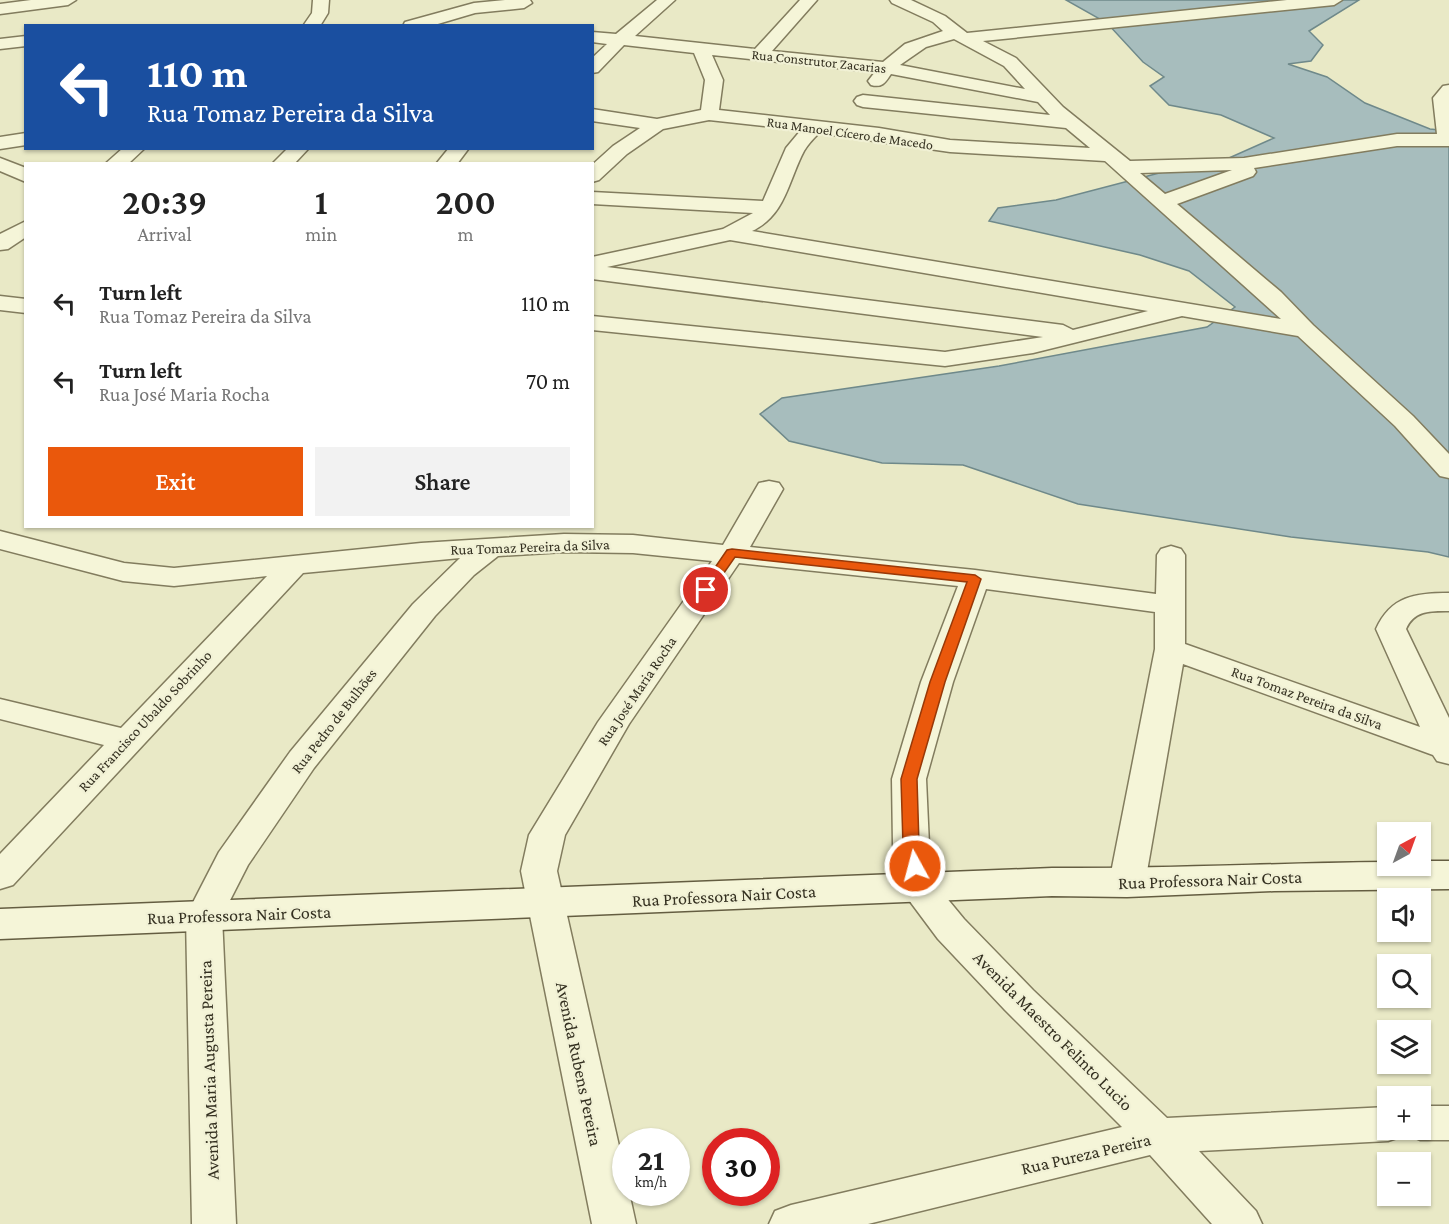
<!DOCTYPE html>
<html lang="en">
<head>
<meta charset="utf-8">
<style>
	body { margin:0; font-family:"Crimson Pro",serif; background:#f2f2f2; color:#222; height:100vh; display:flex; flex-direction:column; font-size:22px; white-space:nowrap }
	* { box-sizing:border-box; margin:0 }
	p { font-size:20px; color:#767676 }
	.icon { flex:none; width:33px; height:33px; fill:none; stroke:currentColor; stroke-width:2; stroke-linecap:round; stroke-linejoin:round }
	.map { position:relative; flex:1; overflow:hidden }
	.side { position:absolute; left:24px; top:162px; width:570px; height:366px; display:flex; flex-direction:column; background:#fff; border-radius:0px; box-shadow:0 2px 4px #0004 }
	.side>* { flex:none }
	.top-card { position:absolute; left:24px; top:24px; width:570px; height:126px; border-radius:0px; box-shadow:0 2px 4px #0004; background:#1a4fa0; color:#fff; overflow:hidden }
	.needle { width:39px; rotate:41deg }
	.buttons { position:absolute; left:1377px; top:822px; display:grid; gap:12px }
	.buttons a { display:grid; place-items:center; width:54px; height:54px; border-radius:0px; background:#fff; box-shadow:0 2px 4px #0004; font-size:30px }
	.speed { position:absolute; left:612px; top:1128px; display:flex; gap:12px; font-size:30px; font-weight:700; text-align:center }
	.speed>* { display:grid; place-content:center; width:78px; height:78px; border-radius:50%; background:#fff; box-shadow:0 2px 4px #0004; line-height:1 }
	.speed small { font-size:15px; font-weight:400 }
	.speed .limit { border:9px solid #d22; background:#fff; color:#111 }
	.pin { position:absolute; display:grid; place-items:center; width:51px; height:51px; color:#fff; margin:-26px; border:3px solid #fff; border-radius:50%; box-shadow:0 2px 6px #0007 }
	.me { position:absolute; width:66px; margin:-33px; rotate:353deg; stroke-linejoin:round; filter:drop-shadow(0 0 4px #0008) }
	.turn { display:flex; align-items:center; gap:21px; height:126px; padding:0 24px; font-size:27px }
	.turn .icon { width:78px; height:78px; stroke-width:2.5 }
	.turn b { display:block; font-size:42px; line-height:51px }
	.eta { display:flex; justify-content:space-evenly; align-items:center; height:102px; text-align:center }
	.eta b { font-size:36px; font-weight:600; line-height:42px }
	.primary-button { display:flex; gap:12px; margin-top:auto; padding:12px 24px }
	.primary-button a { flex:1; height:69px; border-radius:0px; background:#ea580c; color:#fff; font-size:24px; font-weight:600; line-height:69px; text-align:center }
	.primary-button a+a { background:#f2f2f2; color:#222 }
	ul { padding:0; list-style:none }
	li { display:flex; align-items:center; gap:18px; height:78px; padding:0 24px }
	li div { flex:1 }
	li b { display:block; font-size:22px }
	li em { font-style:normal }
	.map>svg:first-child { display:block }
	.water { fill:#a7bdbd; stroke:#6f898a; stroke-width:1.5 }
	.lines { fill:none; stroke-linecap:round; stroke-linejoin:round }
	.street-casing { stroke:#827c5e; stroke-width:3 }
	.secondary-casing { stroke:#645d41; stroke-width:3 }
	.street { fill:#f5f5d8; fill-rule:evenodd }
	.secondary { fill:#f5f5d8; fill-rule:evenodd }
	.route { fill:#ea580c; stroke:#983908; stroke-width:1.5 }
	.labels { text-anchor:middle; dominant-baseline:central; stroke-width:4.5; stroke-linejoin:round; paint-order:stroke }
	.far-street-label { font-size:14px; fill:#343020; stroke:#f1f1d5 }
	.street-label { font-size:15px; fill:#343020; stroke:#f1f1d5 }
	.near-street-label { font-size:18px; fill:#343020; stroke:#f1f1d5 }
</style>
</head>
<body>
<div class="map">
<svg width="1449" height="1224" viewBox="0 0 1449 1224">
	<rect width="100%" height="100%" fill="#e9e9c6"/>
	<path class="water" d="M1066,0H1359L1309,31L1323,45L1311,61L1288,64L1327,77L1365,103L1430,129L1449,131V557L1428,552L1291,537L1078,504L963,465L882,463L789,441L760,414L782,398L999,366L1207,327L1235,307L1189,271L1140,255L989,221L998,208L1056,200L1163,172L1220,162L1274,138L1221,115L1169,105L1150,86L1164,77L1143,62L1107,23Z"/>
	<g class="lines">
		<defs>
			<g id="street">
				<path d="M31,0H76L68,5L0,14V4Z"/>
				<path d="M313,0H329L328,13L320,26H303L312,13Z"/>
				<path d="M505,0H530L532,3L524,8L475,13L431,26H403L405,22L474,3Z"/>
				<path d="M657,0H675L635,36L755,49L800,0H817L772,51L883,62L905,44L943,31L933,22L892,3L890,0H911L945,16L967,33L1287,0H1342L1334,5L983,41L1016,58L1063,107L1130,161L1244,158L1397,134H1437L1433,98L1443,86L1449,85V146H1397L1254,168L1256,172L1253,176L1177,204L1281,292L1313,325L1413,416L1449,454V478L1440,476L1395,426L1298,336L1182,316L1033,353L945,366L592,330V316L945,352L1043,337L592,279V257L723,229L753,213L592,204V192L763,201L786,148L801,130L709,120L663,129L627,154L599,180L592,182V165L613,146L640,128L592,121V109L657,119L701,110L705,80L694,53L624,45L598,72L592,73V58L607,44L592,42V32L616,34ZM954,39L1004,66L1025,89L900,65L926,47ZM712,55L875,72L868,81L871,85C882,88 885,83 891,74L1038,102L1050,115L863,95L857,97L854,101L857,105L863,107L1066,128L1090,148L950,140L879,128L719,110L723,80ZM819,133L950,152L1105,161L1281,319L752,231C786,215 788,181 804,151C808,144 814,138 819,133ZM1232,170L1165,194L1140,173ZM730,240L1148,311L1073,330L1063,325L607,267Z"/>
				<path d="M26,36V46L0,49V39Z"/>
				<path d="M26,133V145L0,149V137Z"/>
				<path d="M123,148H145L128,164H105Z"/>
				<path d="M288,148H309L294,164H272Z"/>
				<path d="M449,148H469L457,164H436Z"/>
				<path d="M0,158L26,168V182L0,171Z"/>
				<path d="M26,221V237L8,249L0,250V234Z"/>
				<path d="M0,296L26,299V313L0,310Z"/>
				<path d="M769,481L779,483L783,489L750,547L975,570L1156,594L1157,555L1161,549L1171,546L1181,549L1185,555V644L1420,727L1376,629C1391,596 1415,593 1449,593V611C1431,611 1414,610 1406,629L1449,718V764L1437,761L1433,755L1183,664L1145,883L1140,892L1127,896L1114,892L1109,883L1155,649V612L986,589L953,682L926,779L929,845L936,885L964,919L1033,990L1167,1118L1388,1107V1130H1420V1106H1449V1140H1420L1404,1133L1403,1136L1388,1141L1199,1151L1256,1211L1262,1224H1212L1150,1155L868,1224H769L775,1211L791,1205L1122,1127L1005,1010L938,939L900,888L893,845L892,779L921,682L958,586L739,563L629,724L565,835L557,871L626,1177V1192H629L636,1224H592L521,871L529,835L598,722L712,561L633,553L564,552L498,556L474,575L435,616L314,768L248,865L222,916L236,1224H192L186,916L219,852L290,752L413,604L460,558L303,573L13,885L0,889V854L104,745L0,719V699L121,728L267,576L174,586L123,581L0,549V531L124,563L174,568L421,543L564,534L633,535L723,545L759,483Z"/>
			</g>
			<path id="secondary" d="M1420,861H1449V889L1274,891L1127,897L1052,896L0,939V909L1052,868C1164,869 1276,863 1388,862V866H1420Z"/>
		</defs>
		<use href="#street" class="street-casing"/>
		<use href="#secondary" class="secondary-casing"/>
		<use href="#street" class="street"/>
		<use href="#secondary" class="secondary"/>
	</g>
	<path class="route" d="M732,549L975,575L981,579L945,682L917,779L919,845L923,866L921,870H909L903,845L901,779L930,682L967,582L735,557L710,593H701L699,590L701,588L727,550Z"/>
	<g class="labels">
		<g class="far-street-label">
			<text transform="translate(819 61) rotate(6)">Rua Construtor Zacarias</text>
			<text transform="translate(850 133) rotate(8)">Rua Manoel Cícero de Macedo</text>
		</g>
		<g class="street-label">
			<text transform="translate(530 547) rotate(-2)">Rua Tomaz Pereira da Silva</text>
			<text transform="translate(637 691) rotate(-56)">Rua José Maria Rocha</text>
			<text transform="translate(1307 698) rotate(20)">Rua Tomaz Pereira da Silva</text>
			<text transform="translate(145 721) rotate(-47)">Rua Francisco Ubaldo Sobrinho</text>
			<text transform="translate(334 721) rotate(-52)">Rua Pedro de Bulhões</text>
		</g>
		<g class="near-street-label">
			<text transform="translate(1210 880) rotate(-2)">Rua Professora Nair Costa</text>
			<text transform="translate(724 896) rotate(-3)">Rua Professora Nair Costa</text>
			<text transform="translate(239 915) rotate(-2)">Rua Professora Nair Costa</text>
			<text transform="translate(1053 1031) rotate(45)">Avenida Maestro Felinto Lucio</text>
			<text transform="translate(579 1064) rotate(78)">Avenida Rubens Pereira</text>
			<text transform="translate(209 1070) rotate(-92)">Avenida Maria Augusta Pereira</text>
			<text transform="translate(1086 1154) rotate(-13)">Rua Pureza Pereira</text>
		</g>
	</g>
</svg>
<div class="buttons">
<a><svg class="needle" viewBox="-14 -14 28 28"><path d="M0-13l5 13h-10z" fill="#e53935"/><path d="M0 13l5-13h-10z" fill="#767676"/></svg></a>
<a><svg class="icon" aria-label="sound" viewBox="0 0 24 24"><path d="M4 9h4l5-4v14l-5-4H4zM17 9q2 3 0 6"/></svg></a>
<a><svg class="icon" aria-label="search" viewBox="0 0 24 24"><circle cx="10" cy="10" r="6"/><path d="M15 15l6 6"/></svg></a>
<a><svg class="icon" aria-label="layers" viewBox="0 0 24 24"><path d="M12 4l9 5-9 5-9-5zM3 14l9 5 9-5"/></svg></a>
<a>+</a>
<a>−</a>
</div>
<div class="speed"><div>21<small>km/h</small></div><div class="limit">30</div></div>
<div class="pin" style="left:706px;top:590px;background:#d93025"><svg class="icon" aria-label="arrive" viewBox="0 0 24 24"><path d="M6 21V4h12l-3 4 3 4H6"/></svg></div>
<svg class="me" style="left:915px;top:866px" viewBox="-20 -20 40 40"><circle r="17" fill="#ea580c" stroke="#fff" stroke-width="3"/><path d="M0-11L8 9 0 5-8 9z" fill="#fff"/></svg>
<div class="top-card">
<div class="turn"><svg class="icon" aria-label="left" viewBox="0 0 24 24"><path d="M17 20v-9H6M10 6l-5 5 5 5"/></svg><div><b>110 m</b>Rua Tomaz Pereira da Silva</div></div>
</div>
<section class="side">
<div class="eta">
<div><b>20:39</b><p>Arrival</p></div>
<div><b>1</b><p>min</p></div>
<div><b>200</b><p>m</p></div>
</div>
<ul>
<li><svg class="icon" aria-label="left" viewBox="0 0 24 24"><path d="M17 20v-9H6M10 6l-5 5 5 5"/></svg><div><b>Turn left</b><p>Rua Tomaz Pereira da Silva</p></div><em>110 m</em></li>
<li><svg class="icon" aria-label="left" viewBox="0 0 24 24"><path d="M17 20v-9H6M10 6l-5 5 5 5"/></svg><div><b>Turn left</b><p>Rua José Maria Rocha</p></div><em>70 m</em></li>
</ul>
<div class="primary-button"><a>Exit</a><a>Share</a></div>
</section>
</div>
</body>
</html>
